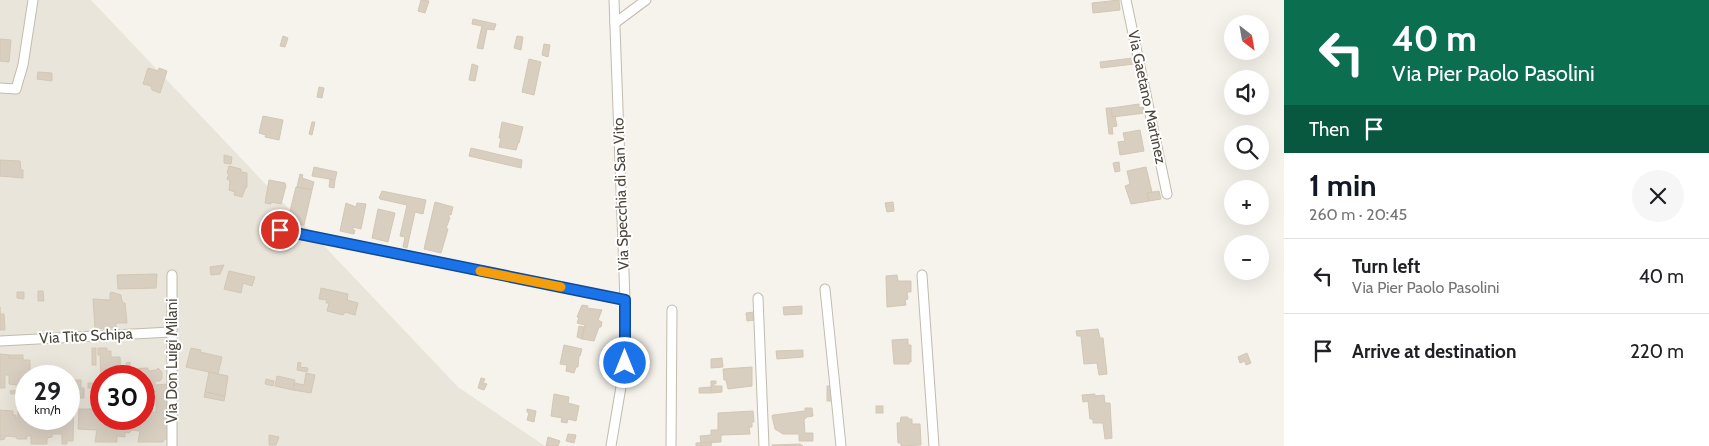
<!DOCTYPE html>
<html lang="en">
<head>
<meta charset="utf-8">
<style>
	body { margin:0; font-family:Cabin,sans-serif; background:#f6f6f6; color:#202124; height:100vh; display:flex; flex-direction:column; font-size:19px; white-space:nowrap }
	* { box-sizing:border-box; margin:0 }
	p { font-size:16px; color:#757577 }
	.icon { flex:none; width:28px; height:28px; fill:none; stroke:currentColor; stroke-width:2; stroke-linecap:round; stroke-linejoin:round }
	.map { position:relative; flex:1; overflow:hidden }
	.drawer { display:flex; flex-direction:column; background:#fff; width:425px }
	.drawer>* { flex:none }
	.guide { background:#0b6e4f; color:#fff; overflow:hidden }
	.needle { width:32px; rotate:149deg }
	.controls { position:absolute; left:1224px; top:15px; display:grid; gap:10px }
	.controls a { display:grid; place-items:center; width:45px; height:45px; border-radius:50%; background:#fff; box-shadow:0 5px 20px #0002; font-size:25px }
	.speed { position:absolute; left:15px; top:365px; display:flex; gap:10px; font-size:25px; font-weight:700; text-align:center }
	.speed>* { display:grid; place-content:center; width:65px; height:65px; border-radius:50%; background:#fff; box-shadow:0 5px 20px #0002; line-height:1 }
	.speed small { font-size:12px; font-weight:400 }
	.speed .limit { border:8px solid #d22; background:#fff; color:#111 }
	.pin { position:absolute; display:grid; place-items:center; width:42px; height:42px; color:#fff; margin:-21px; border:2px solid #fff; border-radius:50%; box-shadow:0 1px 5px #0007 }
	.me { position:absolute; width:55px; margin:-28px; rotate:0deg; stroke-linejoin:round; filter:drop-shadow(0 0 4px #0008) }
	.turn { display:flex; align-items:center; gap:18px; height:105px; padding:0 25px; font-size:22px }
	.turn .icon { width:65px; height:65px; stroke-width:2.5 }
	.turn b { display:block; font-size:35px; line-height:42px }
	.then { display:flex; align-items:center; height:48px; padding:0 25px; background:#0003; gap:10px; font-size:19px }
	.round { display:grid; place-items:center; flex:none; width:52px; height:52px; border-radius:26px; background:#f6f6f6 }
	.summary { display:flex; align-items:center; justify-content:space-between; height:85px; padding:0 25px }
	h1 { font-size:30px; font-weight:800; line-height:38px; color:#111827 }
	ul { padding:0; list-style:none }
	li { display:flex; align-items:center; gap:15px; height:75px; padding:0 25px; border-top:1px solid #e0e0e0 }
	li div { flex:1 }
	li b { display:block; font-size:19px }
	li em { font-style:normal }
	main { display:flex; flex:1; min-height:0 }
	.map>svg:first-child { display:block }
	.residential { fill:#eae5da; fill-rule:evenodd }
	.building { fill:#d8cfc1; stroke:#d3c7b4 }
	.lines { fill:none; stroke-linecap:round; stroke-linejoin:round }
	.minor-casing { stroke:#c2bbae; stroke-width:11 }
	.minor { stroke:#fff; stroke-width:9 }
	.route-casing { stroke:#114b97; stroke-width:12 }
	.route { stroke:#1a73e8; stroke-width:9 }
	.slow { stroke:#f59e0b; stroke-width:9 }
	.labels { text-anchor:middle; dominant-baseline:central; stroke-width:4; stroke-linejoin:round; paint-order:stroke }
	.street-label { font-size:15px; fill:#4b4439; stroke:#fff }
</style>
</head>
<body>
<main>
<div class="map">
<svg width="1284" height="446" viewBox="0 0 1284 446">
	<rect width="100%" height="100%" fill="#f6f3ec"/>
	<path class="residential" d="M0,0H91L458,387L545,446H0ZM26,376H69V419H26ZM101,376H144V419H101Z"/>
	<g class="building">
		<path d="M421,0L429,1L425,13L418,11Z"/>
		<path d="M1119,0L1120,10L1093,13L1092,3Z"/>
		<path d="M473,19L496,24L494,30L487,29L483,49L477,48L482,26L472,24Z"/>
		<path d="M283,36L288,38L285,47L280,46Z"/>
		<path d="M517,36L523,37L521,50L514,48Z"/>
		<path d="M0,39L11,40L9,62L0,61Z"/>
		<path d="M544,44L550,45L548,57L542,55Z"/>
		<path d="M1133,58L1134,64L1101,68L1100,62Z"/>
		<path d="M529,59L541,62L534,95L522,92Z"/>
		<path d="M472,64L478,66L475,81L469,80Z"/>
		<path d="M148,68L158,71L159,68L167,71L160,93L152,90L151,86L143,84Z"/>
		<path d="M38,72L52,73V81L37,79Z"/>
		<path d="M319,87L324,88L322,98L317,97Z"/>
		<path d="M1139,104V108L1144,107L1145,113L1112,117L1111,108Z"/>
		<path d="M1106,108H1111L1112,117L1115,116L1117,126L1112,127L1113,134H1109Z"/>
		<path d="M263,116L283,120L279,140L265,137L266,135L259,133Z"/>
		<path d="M312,122H315L312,135L309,134Z"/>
		<path d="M502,122L523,127L519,143H518L516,150L499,147L501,138H499Z"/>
		<path d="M1140,130L1144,151L1120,155L1118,142L1125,141L1123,133Z"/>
		<path d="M471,148L522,160L521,168L469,156Z"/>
		<path d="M224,155L232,157L231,164L224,163Z"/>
		<path d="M0,160L20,161L21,170H23V178L0,176Z"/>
		<path d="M1119,162L1120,171L1115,172L1113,163Z"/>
		<path d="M229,166L241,169V172L247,173V187H246L242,197L234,195L235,192L229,190L230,181L227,179L229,174L227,173Z"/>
		<path d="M314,167L337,172L335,180L312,176Z"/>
		<path d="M1146,167L1152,192L1147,193L1149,201L1131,204L1125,186L1130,184L1127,171Z"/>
		<path d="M300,174L303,175L302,178L314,182L312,190L297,187Z"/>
		<path d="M330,179L335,180L334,188L329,187Z"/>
		<path d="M269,180L285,183L286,186L281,204L271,202V204L265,203Z"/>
		<path d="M296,187L312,190L304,225L294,223L295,220L288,219Z"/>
		<path d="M382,191L426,200L423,214L415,212L407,248L403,247L405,237L400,236L407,205L380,199L379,198Z"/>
		<path d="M1159,191L1161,199L1149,201L1147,193Z"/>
		<path d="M435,202L453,207L451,215L449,214V218H450L446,228L448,229L441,253L424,249Z"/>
		<path d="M893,202L894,211L887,212L885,203Z"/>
		<path d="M346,203L356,207L357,203L366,204L361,229L353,227V230H355L354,234L340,231Z"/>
		<path d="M378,209L395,213L388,242L372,238Z"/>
		<path d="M224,265L220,274L211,275L210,267Z"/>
		<path d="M229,271L255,277L252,286L243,283L241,293L224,289Z"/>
		<path d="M157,274L156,288L118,289L117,275Z"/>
		<path d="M897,275L898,281H911V292H907L908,299L905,300L906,305L887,307L886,276Z"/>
		<path d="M321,288L348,294L347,300L358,303L355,315L345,312L343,315L327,311L329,303H326L327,300L319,299Z"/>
		<path d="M38,291H43L44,301H38Z"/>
		<path d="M17,292H24V299L17,298Z"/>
		<path d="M111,292L121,295L122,301L123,303H125L127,323H116V328H108V331L104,332L103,328L95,329L93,299L110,300V294Z"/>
		<path d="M582,305L588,306L587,308L602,310L598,320L602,322L601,327H599L594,341L582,339L585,325L577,323L579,317H577Z"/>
		<path d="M802,306V314L784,315L783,307Z"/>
		<path d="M0,307V314H4L5,330H0Z"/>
		<path d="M754,312L755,320L747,321L746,313Z"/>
		<path d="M579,326L584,327L582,339L577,337Z"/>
		<path d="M1098,329L1100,338H1103L1107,374L1099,375L1097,363L1084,364L1081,336H1077L1076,331Z"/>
		<path d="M908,339V345H911V362H909V364H894L892,340Z"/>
		<path d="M564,345L582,349L580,356H579L578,367H576L574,373L566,371L567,365L560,364Z"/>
		<rect x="92" y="348" width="4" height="17"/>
		<path d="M98,348H107V351H111V357H120L121,376H101L100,355H98Z"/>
		<path d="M191,348L201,350L200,352L222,357L218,374L186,367Z"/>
		<path d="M803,350V357L777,359L776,351Z"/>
		<path d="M1247,353L1251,363L1246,365L1245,361L1240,363L1238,357Z"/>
		<path d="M0,354L9,355V358H23V360H30V376H26V378H19L20,385H16L9,384V375H5V388H0Z"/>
		<rect x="9" y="355" width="14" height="3"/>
		<path d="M635,355H641L640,363L631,362Z"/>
		<path d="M722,358L723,367L711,368V359Z"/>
		<path d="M130,362V369L148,368V371L156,370L158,368L162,372V378L160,381H155V385L169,384V439H164L163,442H138L140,431L132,430L129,433L125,432V437L117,436V442H95L97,430L78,429L79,409H97L96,405H101V419H144V402L147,403V408L149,407L150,412H156V392H144L145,382H144V376H127L126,363Z"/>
		<path d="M298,362L301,363L300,367L308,368L307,372L297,370Z"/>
		<path d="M752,367V386L728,389L726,380H724L723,369Z"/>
		<path d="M209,372L228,376L225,396L205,392Z"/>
		<path d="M306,373L315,375L311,393L293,390L295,383L304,385Z"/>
		<path d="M277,376L295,380L293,390L275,386Z"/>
		<path d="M481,378L485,379L483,383L487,384L484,390L478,388Z"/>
		<path d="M266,379L274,381L273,386L265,384Z"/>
		<path d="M71,380H81V388H84V398H74L73,441H67V444H62V434H52V437L47,438V444H31V436H26L27,439H17L16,437L8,436L4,437L5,439L0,440V410L13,411V415H16V418H18V405H22V410H26V419H69V399H72Z"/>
		<path d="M711,381H716V384H713V386H722V392L711,393Z"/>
		<rect x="88" y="383" width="8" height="5"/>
		<rect x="827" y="386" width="6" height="15"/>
		<path d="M96,387H101V396L96,395Z"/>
		<path d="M711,387V393H699V388Z"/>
		<path d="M26,390V395H24V393L11,394L10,391Z"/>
		<path d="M205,392L225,396L224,401L204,397Z"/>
		<path d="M554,394L569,397L568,403L579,406L576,421L568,419L567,423L561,422L562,418L551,416Z"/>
		<path d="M1095,394V396L1104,395L1105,403H1110L1112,438L1105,439L1103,423H1093V419H1090L1088,401L1083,402L1082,395Z"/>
		<rect x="876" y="406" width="7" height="7"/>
		<path d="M805,408H812L813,416L807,417L804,420L805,433H813V441H799V434H783L775,429L772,416L773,415L805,411Z"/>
		<path d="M527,409L536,411L534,422L527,420L529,413L527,412Z"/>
		<path d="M753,411L754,422H752V427H749L750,434L721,435V442L701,443L700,436L711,435V430H718V413Z"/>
		<path d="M901,417H908V419H912V424H920L921,445L901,446V443H898L897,423H900Z"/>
		<path d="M568,434L576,435L574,443L566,441Z"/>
		<path d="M269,435L279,437L276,445H269Z"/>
		<path d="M548,437L560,441L558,446H546Z"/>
		<path d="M712,442L711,446H696V443Z"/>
		<path d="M800,444L803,446H772V445Z"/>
	</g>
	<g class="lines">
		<defs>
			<g id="minor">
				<path d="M1126,0L1167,194"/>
				<path d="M615,23L646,0"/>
				<path d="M0,88L16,89L23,65L33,0"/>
				<path d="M280,230L625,300"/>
				<path d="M922,275L934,446"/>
				<path d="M825,289L841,446"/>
				<path d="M758,298L764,446"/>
				<path d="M0,341L171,332"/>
				<path d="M172,446V275"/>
				<path d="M611,446L625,363V300L614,0"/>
				<path d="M671,446L672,310"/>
			</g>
		</defs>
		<use href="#minor" class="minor-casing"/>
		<use href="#minor" class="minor"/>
	</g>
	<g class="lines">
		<defs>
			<path id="route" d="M280,230L625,300V363"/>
		</defs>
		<use href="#route" class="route-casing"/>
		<use href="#route" class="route"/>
		<path class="slow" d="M480,271L561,287"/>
	</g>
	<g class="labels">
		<g class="street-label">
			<text transform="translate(1147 97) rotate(78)">Via Gaetano Martinez</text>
			<text transform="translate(621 194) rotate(-92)">Via Specchia di San Vito</text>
			<text transform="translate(86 336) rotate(-3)">Via Tito Schipa</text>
			<text transform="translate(172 361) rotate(-90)">Via Don Luigi Milani</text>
		</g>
	</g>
</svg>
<div class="controls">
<a><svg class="needle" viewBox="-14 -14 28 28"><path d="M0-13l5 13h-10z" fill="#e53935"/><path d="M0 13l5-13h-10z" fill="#757577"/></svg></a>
<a><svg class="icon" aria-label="sound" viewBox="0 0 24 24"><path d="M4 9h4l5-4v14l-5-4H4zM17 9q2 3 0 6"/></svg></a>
<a><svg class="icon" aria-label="search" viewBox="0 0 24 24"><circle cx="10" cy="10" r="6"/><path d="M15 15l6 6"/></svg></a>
<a>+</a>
<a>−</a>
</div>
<div class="speed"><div>29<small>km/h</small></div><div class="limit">30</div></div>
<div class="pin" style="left:280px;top:230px;background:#d93025"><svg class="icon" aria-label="arrive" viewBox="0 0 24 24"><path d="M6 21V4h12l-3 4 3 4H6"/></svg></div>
<svg class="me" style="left:625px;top:363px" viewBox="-20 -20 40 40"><circle r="17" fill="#1a73e8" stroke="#fff" stroke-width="3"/><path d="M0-11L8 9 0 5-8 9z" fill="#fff"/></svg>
</div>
<section class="drawer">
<div class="guide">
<div class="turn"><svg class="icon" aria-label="left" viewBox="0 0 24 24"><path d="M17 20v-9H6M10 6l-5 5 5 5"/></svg><div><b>40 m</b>Via Pier Paolo Pasolini</div></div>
<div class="then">Then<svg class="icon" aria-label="arrive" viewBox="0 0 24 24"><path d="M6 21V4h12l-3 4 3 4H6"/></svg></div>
</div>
<div class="summary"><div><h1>1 min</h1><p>260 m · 20:45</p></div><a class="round"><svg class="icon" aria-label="close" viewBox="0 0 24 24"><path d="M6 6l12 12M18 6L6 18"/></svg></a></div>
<ul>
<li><svg class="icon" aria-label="left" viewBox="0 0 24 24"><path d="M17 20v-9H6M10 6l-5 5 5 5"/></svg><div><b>Turn left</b><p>Via Pier Paolo Pasolini</p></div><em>40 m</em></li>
<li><svg class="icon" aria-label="arrive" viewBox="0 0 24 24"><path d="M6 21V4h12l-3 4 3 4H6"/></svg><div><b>Arrive at destination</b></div><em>220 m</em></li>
</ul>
</section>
</main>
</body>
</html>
